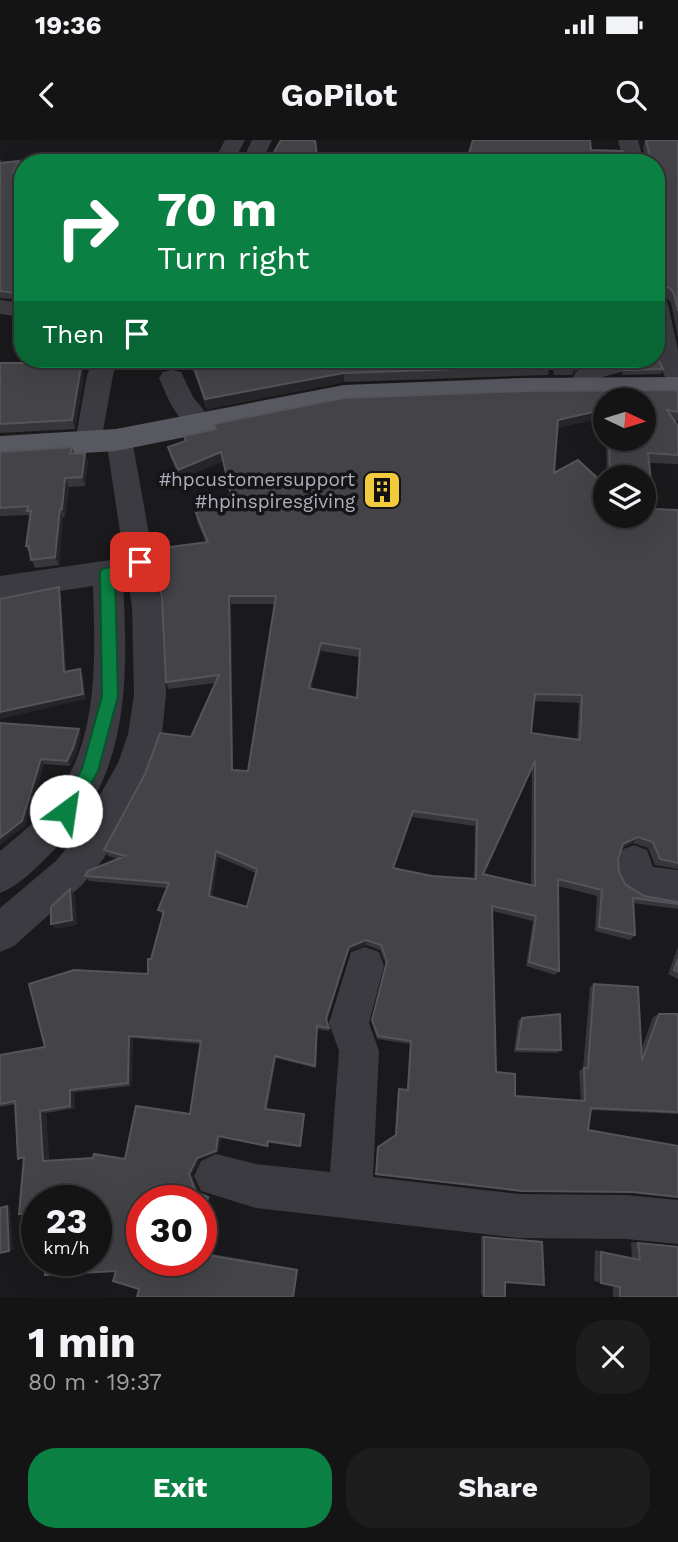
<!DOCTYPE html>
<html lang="en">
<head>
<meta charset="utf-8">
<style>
	body { margin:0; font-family:"Work Sans",sans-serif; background:#1d1d1e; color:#f1f3f6; height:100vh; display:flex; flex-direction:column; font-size:26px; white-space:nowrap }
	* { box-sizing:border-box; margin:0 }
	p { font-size:23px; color:#9d9ea0 }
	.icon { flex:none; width:38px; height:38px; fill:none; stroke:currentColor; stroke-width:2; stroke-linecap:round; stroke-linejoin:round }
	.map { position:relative; height:1157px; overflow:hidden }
	.side { display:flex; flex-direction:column; background:#141415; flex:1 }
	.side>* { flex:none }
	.guide { position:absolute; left:14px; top:14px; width:651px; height:214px; border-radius:28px; box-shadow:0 7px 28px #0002,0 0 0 2px #333334; background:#0b8043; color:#fff; overflow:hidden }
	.needle { width:46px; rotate:94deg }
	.tools { position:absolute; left:593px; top:248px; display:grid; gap:14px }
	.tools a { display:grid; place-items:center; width:63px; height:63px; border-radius:50%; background:#141415; box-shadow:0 7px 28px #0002,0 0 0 2px #333334; font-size:35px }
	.speed { position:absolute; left:21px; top:1045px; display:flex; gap:14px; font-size:35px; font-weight:700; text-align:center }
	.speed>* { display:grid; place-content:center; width:91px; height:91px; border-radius:50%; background:#141415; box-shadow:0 7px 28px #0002,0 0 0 2px #333334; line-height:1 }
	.speed small { font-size:18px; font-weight:400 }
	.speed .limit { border:10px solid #d22; background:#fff; color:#111 }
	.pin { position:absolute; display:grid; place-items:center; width:60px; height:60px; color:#fff; margin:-30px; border-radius:14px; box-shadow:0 4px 10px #0006 }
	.me { position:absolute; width:77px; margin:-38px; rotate:31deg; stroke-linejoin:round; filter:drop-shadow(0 0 5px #0008) }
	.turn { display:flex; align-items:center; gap:24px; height:147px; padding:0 28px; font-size:32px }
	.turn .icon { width:91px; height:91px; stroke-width:2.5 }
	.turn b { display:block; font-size:49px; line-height:60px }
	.then { display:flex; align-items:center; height:66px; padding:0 28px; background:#0003; gap:14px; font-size:26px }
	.round { display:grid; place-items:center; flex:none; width:74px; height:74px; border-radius:28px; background:#1d1d1e }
	.summary { display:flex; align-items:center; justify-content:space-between; height:119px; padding:0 28px }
	h1 { font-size:42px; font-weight:700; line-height:52px }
	.button { display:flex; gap:14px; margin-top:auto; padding:14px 28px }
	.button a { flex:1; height:80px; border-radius:28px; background:#0b8043; color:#fff; font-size:28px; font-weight:700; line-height:80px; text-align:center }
	.button a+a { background:#1d1d1e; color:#f1f3f6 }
	.status { display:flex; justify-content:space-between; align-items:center; height:49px; padding:0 35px; background:#141415; direction:ltr }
	.status svg { height:19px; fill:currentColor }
	header { display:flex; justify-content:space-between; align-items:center; height:91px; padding:0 28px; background:#141415; font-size:32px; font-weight:700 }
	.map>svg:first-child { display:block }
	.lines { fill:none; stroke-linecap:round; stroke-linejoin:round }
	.minor { fill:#3b3b41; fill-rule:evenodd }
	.major { fill:#575860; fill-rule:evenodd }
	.wall { fill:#37363a; fill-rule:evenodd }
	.shaded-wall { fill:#262528 }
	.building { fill:#444348; stroke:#54545a; stroke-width:2; fill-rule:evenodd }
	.route { fill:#0b8043; stroke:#07532c; stroke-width:2 }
	.labels { text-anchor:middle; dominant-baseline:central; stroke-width:7; stroke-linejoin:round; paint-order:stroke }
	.poi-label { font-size:19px; fill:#adb0bc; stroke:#151518; text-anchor:end }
</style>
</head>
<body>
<div class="status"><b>19:36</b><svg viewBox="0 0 49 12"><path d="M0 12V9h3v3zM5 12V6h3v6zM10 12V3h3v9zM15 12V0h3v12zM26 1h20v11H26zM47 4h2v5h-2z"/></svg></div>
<header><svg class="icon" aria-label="back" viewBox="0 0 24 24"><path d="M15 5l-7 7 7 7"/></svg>GoPilot<svg class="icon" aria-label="search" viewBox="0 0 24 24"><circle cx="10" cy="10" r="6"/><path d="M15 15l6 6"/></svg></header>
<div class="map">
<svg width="678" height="1157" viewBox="0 0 678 1157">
	<rect width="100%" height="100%" fill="#1a1a1c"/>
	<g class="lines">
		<g class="minor">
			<path d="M225,0H245L233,23H213Z"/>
			<path d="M252,0H272L261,23H241Z"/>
			<path d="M618,0H638L644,23H624Z"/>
			<path d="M656,157L664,159L668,164L678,210V247L669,245L656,218Z"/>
			<path d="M0,160L23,163V177L0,174Z"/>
			<path d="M94,219H118L113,235L101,302L98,309L88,311L78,309L75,302L87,235Z"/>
			<path d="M434,219H530L533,223L529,229L520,231L446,227L437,225Z"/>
			<path d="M609,219H651L648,225L599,238L600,247L596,253L587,256L578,253C562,228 590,224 609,219Z"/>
			<path d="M172,230L181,232L193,257L215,284L211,290C183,298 168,259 159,238L163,232Z"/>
			<path d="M119,290L128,292L132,299L162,467L166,555L162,594L146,639L104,718L83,744L14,806L0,812V768L57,720L78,694L118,623L128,594L134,555L132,467L128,441H123C128,542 131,639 50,714C35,729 20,745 0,753V711C18,696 36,682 51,663C100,602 95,520 93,446L0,460V436L124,418L106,299L110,292Z"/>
			<path d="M634,705L647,710L653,727L678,730V766C645,762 601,756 621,710Z"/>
			<path d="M365,807L379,812L384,826L369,883L379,911L373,1037L518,1054L626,1055L678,1060V1104L626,1099L518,1098L256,1068L201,1051L194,1036L201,1021L216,1014L256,1024L330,1032L339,911L329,883L351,812Z"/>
		</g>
		<path class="major" d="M678,237V257L523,258L344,265L116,311L0,318V296L116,289L344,245L523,238Z"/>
	</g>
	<g class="wall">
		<path d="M645,0H678V198L671,163L666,157L657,154L656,211V23L591,10L627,16H645L643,8Z"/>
		<path d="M0,18L2,23L21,28L18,34H23V160L0,158Z"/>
		<path d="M172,219H440L447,220L550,226L548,235L344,242L207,269L193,230L173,228Z"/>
		<path d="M551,219H601L579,226L572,235H554Z"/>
		<path d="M0,223H65L66,227H81L84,236L75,289L0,293Z"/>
		<path d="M651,223L663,229L661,234L622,235L623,230Z"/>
		<path d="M678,250V281H675L678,286V324L649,323L654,369L678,370V729L655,725L648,708L633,703L622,708L618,719L619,732L625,744L644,756L678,762V769L633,763L635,795L630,800L595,791L597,756L558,746L559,831L555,835L526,826L533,781L493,771L496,932L515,956L581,961L579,931L583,928L590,847L594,844L641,910L653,877L659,874H678V974L590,970L588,990L678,1006V1057L626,1052L518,1051L376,1035L377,1008L395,995L398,951L399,949H407L410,904L377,899L372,883L386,825L380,810L366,805L348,811L327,881L329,891L317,889L315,928L276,918L267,969L305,975L301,1007L269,1003V1007L221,997L218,1012L200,1019L192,1035L199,1052L210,1057L201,1095V1060H142L201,1120V1112L298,1129L294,1157H137L139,1149L116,1131L96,1120L24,1020L16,964L0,967V915L45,907L148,834L163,775L158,770L167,748L89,741L85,736L118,719L108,716L104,710L191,597L215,543L168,549L166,542L167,423L162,408L206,403L197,381L196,373L230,355L223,321L180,339L170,316L168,307L215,289L214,284ZM606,261L644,299H606L607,338H644L606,376L554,333L557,288L606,277ZM231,464H275L248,631L233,630ZM321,511L359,517L357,558L311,549ZM534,561L579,563L577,599L531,593ZM532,628L531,745L483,734ZM412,677L475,686L474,738L432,736L394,728ZM218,717L256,733L247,767L212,757ZM133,898L200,904L190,974L125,1019L49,1021L46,973L75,968V952L131,946Z"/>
		<path d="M72,307L74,313H85L88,322L85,346L69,347L65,377H63L59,425L35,428L26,406L30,378L28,375L0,376V312Z"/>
		<path d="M0,583L81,594L76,613L70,626L44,624L25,686Z"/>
		<path d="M678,807V839L668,834Z"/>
		<path d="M522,878L561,910L557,913L514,912L518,881Z"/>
		<path d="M481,1096L538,1101L542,1102L484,1157L481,1154Z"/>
		<path d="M631,1102L678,1106V1157H613V1146L594,1141L595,1110L632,1118Z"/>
	</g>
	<g class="shaded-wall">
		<path d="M19,21L21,28L15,40L13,33Z"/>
		<path d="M580,219H601L579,226L572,235L574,226Z"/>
		<path d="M81,227L84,236L75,289L72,280Z"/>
		<path d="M344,233V242L207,269L205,259Z"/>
		<path d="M606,269V277L555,289L558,280Z"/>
		<path d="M221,312L223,321L180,339L178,330Z"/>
		<path d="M85,313L88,322L85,346L82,337Z"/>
		<path d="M65,338L69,347L65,377L62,369Z"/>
		<path d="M60,369L63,377L59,425L55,417Z"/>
		<path d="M59,447L61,453L67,538L64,532Z"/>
		<path d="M229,456L231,464L233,637L232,630Z"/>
		<path d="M321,503V511L309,556V548Z"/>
		<path d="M80,529L83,535L86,559L0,579V572Z"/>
		<path d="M79,589L81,594L76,613L70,626L67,621Z"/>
		<path d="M41,619L44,624L25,686L0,705V698Z"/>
		<path d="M413,671L412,677L392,734L393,728Z"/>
		<path d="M638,697L633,703L618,709L623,704Z"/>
		<path d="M216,711L218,717L212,761L209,756Z"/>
		<path d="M70,749L75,755L77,785L56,789L51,784Z"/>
		<path d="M366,800V805L348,811L326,882V879L349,807Z"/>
		<path d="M129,896L133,898L131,946L128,943Z"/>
		<path d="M275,916L276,918L266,970L265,969Z"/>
		<path d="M70,950L75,952V968L70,966Z"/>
		<path d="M40,971L46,973L49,1022L43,1021Z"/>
		<path d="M218,996L221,997L218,1012L200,1019L192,1035L199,1052L210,1057L201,1095V1084L196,1052L189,1034L197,1018Z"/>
		<path d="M7,1066H10L13,1110L0,1114Z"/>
	</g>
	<g class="building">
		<path d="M281,0H315L318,23H268Z"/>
		<path d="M473,0H590L591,10L623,11L627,16H647L649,13L646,0H678V171L674,154L670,148L660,145L657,147V209L656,23H466Z"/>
		<path d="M165,15L191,16L189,23H163Z"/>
		<path d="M78,18H104L103,23H77Z"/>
		<path d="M19,21L13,33L23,34V157L21,154L0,151V23Z"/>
		<path d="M656,215L663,229L623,230L651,223L653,219H656Z"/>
		<path d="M176,219H440L447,220L550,226L344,233L205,259L192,221Z"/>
		<path d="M555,219H580L574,226H557Z"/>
		<path d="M0,223H65L64,227H81L72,280L0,284Z"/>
		<path d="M678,250V272L667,270L678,286V315L648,313L654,369L678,370V723L660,719L653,702L638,697L623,704L618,719L619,732L625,744L644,756L678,762V764L633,758L635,795L599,787L602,750L558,739L559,831L529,822L536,776L492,766L496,932L515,934V956L585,961L584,928H588L594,844L638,847L642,921L659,874H678V972L591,968L588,990L678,1006V1057L632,1052L522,1051L376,1034L378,1007L396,995L399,949L408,950L411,901L378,896L372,880L387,821L381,805L366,800L349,807L326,879L329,888L317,886L315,926L275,916L265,969L304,974L300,1006L268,1001L267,1006L218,996L216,1011L197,1018L189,1034L196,1052L208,1057L201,1084V1060H142V1120H201V1114L297,1130L293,1157H137L139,1149L113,1141L116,1131L45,1135L47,1120H96V1060H37V1072L19,1074L24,1017L18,1019L15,961L0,964V915L45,907L29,844L74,830L148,834V819H151L164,771L158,770L169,743L85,736L88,731L125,716L104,710L145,634L160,593L191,597L219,535L166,542L162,459L156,426L168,422L162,408L208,402L196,373L231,354L221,312L178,330L168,307L186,301L184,296L216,289L214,284L344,258L525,251ZM606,261H644V299H609L610,338H644V376H606V346L578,320L554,333L558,280L606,269ZM229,456H276L248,631L232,630ZM321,503L360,509L357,558L309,548ZM535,554L582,555L580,600L531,593ZM535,621V746L483,734ZM413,671L477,680L476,739L432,736L393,728ZM216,711L257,729L247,767L209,756ZM129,896L201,901L190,974L136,966L125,1019L94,1014L93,1018L43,1021L40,971L70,966V950L128,943Z"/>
		<path d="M72,307L70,314L85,313L82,337L65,338L62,369H60L55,417L31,420L29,406H26L31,371H27L28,366L0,368V312Z"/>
		<path d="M59,447L64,532L80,529L83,554L0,572V459Z"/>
		<path d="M0,583L79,589L73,608L67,621L41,619L22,681L0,698Z"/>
		<path d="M70,749L72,780L51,784V767Z"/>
		<path d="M678,819V832L674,830Z"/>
		<path d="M560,874L561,910L517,909L522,878Z"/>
		<path d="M7,1066L9,1111L0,1113V1068Z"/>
		<path d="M484,1097L542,1102L544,1145L505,1142V1157H484Z"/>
		<path d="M638,1103L678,1107V1157H620V1147L601,1143V1112L640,1120Z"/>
	</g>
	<path class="route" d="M140,416L147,422L145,430L115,437L118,556L98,631L72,677L66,679L61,677L58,671L82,629L102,556L100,433L102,429L133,422Z"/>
	<defs>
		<symbol id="building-square" viewBox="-11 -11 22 22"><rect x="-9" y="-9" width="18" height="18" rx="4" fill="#f2cb3d" stroke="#151518"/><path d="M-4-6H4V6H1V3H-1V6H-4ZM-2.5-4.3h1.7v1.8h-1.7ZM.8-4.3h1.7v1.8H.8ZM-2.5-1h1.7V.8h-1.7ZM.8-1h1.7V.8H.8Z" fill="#111"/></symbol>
	</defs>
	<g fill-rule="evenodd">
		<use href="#building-square" x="360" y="328" width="44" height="44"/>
	</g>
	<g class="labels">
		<g class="poi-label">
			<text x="355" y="339">#hpcustomersupport<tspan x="355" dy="22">#hpinspiresgiving</tspan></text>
		</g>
	</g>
</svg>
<div class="tools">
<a><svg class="needle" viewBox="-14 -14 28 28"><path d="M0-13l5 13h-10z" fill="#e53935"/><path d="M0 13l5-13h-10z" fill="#9d9ea0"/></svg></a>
<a><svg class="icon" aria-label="layers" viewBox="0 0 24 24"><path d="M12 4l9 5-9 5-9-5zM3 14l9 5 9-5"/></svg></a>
</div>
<div class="speed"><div>23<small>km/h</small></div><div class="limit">30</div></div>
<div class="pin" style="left:140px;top:422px;background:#d93025"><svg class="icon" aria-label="arrive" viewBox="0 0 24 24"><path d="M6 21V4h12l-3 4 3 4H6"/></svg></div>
<svg class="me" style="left:66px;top:671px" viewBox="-20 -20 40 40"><circle r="19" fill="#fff"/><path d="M0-13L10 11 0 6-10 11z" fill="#0b8043"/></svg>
<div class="guide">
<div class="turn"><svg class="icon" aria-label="right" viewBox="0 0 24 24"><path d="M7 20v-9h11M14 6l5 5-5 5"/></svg><div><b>70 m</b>Turn right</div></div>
<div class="then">Then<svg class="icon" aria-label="arrive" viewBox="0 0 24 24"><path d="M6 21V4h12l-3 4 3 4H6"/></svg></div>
</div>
</div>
<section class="side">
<div class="summary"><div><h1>1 min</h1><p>80 m · 19:37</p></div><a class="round"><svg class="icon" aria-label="close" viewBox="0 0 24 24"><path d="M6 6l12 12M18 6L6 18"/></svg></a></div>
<div class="button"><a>Exit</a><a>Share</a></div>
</section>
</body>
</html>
